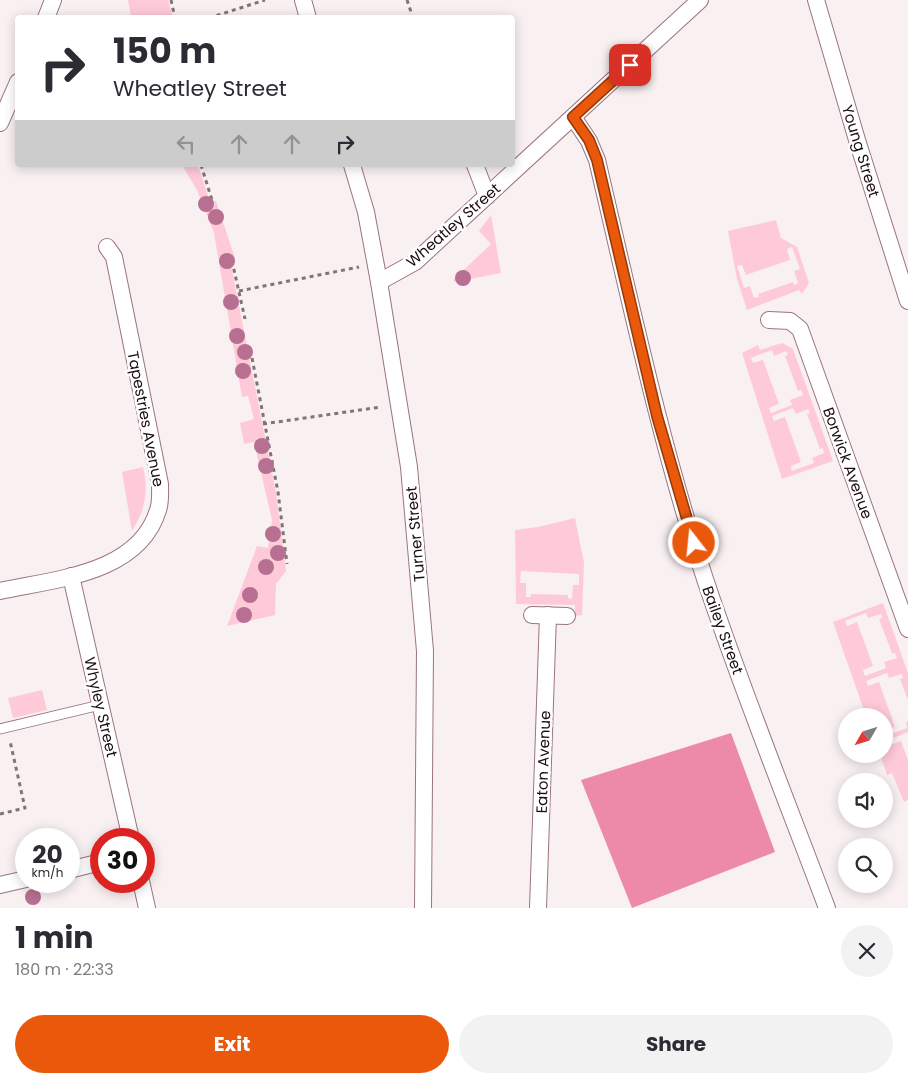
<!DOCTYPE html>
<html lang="en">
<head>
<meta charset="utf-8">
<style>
	body { margin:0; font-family:Poppins,sans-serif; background:#f2f2f3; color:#2b2b33; height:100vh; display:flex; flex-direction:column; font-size:19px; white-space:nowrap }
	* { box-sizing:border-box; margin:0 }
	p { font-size:16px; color:#7c7c81 }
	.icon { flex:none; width:28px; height:28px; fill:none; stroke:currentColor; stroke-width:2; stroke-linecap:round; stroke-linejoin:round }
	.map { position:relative; height:908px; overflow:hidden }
	.panel { display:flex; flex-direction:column; background:#fff; flex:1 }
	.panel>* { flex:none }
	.banner { position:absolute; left:15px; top:15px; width:500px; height:152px; border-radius:5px; box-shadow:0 2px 12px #0003; background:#fff; color:#2b2b33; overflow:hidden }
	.needle { width:32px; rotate:231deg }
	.controls { position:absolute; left:838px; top:708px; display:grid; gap:10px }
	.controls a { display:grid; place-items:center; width:55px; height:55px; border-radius:50%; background:#fff; box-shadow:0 2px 12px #0003; font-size:25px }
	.speed { position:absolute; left:15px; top:828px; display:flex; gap:10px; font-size:25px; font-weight:700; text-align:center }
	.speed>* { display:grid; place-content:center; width:65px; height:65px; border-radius:50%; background:#fff; box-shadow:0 2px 12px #0003; line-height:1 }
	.speed small { font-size:12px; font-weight:400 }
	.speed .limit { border:8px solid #d22; background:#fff; color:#111 }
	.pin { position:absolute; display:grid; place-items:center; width:42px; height:42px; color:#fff; margin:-21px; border-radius:10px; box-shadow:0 2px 8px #0006 }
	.me { position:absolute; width:55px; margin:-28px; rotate:344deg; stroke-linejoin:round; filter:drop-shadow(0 0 4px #0008) }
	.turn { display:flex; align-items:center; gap:18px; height:105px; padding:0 15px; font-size:22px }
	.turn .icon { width:65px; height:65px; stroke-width:2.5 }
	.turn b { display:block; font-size:35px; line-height:42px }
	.lanes { display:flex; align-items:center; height:48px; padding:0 15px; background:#0003; justify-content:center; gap:25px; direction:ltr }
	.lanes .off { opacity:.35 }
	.round { display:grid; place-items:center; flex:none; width:52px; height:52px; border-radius:26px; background:#f2f2f3 }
	.summary { display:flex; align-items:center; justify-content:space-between; height:85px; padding:0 15px }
	h1 { font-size:30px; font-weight:700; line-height:38px }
	.action { display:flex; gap:10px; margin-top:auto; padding:10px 15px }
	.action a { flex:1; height:58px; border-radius:30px; background:#ea580c; color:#fff; font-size:20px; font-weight:700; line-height:58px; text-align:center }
	.action a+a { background:#f2f2f3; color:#2b2b33 }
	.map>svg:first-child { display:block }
	.green { fill:#fecad8; fill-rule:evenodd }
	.forest { fill:#ec8aa8 }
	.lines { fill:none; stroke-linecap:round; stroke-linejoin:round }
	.lane-casing { stroke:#9a747f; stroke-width:11 }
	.street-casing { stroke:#9a747f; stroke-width:18 }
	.path { stroke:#807477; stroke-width:3; stroke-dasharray:4 4; stroke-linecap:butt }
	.lane { stroke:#fff; stroke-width:9 }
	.street { stroke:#fff; stroke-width:16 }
	.tree { fill:#b77091 }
	.route-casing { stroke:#983908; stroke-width:12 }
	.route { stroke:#ea580c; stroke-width:9 }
	.labels { text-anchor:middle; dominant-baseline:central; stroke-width:5; stroke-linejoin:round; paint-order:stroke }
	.street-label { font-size:15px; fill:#1b0d11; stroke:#fff }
</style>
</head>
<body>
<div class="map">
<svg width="908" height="908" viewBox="0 0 908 908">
	<rect width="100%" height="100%" fill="#f9f0f2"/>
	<g class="green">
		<path d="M128,0H168L173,17H131Z"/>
		<path d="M182,165H198L210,202L216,201L235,258L230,260L276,493L286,571L276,584L275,615L227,626L257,546L268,548L272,520L254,442L244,444L240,423L254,419L248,396L242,397L214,233L197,190Z"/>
		<path d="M491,215L501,273L455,282L453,280L491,244L479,231Z"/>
		<path d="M776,220L781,238L797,247L809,283L802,294L799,290L747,310L737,279L728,231ZM792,247L800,269L794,271L798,283L794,285L793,282L758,294L759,297L754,298L750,286L744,288L737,266L742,265L746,275L790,260L787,249Z"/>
		<path d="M782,343L793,349L833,461L782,479L742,353L758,345L760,350ZM772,350L774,356L786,351L788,355L785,356L798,391L801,390L803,395L790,400L792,405L771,413L769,408L779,404L763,360L753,363L751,358ZM793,408L796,414L808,409L810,413L807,414L820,449L823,448L824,453L812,458L814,463L792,471L791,466L801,462L785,417L774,421L772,416Z"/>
		<path d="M143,467C149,491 145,510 132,531L122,472Z"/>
		<path d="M575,518L584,563L582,615L575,616V605L516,604L515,530L538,527ZM521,571L579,574V585H573L572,599L568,598V595L531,594V597H526V583H520Z"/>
		<path d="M883,603L908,673V700L900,679L903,678L902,674L889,678L887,673L866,681L868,686L879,682L895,727L884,731L886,736L907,728L906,722H908V732L888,740L890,745L901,741L908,760V800L904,802L892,773L887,775L880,754H884V716H866L833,622ZM866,613L868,618L881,614L882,618L879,619L892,653H895L897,658L884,662L886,668L865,676L863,670L873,666L857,622L847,626L845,621Z"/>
		<path d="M42,690L47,710L13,718L8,698Z"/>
	</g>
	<path class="forest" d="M731,733L775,852L632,908L581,780Z"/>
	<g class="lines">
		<defs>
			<path id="lane" d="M0,729L100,705"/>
			<g id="street">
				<path d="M303,0L308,18"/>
				<path d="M816,0L857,140L908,301"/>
				<path d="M46,18L53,0"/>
				<path d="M573,117L589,141L597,160C630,300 660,442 705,579C742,690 786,799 827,908"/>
				<path d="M0,123L18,82"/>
				<path d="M352,165L366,212L379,282L409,467L425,651L423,908"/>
				<path d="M475,165L487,196"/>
				<path d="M379,282L415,262L700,0"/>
				<path d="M769,320L790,321L800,329L908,629"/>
				<path d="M71,576L131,839"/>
				<path d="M0,591C55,579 139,574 158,510C161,502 160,492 160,484L114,257L107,247"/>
				<path d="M532,615L567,616"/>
				<path d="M69,870L101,862"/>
				<path d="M141,881L147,908"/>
				<path d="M0,885L26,879"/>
				<path d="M538,908L548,615"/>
			</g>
		</defs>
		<use href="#lane" class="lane-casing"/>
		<use href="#street" class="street-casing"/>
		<g class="path">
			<path d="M171,0L175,18"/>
			<path d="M407,0L413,18"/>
			<path d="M209,18L265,0"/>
			<path d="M201,165L212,200"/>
			<path d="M232,261L245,319"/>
			<path d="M239,291L359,267"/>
			<path d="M252,358L278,492L287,564"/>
			<path d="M263,424L381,407"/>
			<path d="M0,814L25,808L10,741"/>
		</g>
		<use href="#lane" class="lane"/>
		<use href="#street" class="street"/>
	</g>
	<g class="tree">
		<circle cx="206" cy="204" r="8"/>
		<circle cx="216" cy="217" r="8"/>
		<circle cx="227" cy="261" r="8"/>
		<circle cx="463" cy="278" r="8"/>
		<circle cx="231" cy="302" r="8"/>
		<circle cx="237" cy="336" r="8"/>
		<circle cx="245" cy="352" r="8"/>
		<circle cx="243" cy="371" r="8"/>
		<circle cx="262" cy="446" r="8"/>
		<circle cx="266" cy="466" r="8"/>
		<circle cx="273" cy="534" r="8"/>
		<circle cx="278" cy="553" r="8"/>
		<circle cx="266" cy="567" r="8"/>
		<circle cx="250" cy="595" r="8"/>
		<circle cx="244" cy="615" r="8"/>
		<circle cx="33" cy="897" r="8"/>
	</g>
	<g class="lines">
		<defs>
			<path id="route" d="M630,65L573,117L589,140L597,160L657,416L694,543"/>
		</defs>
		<use href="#route" class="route-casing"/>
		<use href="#route" class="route"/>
	</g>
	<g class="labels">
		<g class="street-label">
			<text transform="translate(861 151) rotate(73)">Young Street</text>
			<text transform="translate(453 225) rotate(-41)">Wheatley Street</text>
			<text transform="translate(146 419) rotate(79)">Tapestries Avenue</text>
			<text transform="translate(848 463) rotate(70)">Borwick Avenue</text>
			<text transform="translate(415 534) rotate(-95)">Turner Street</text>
			<text transform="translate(723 630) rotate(70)">Bailey Street</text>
			<text transform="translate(101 707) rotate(77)">Whyley Street</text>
			<text transform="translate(543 762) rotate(-88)">Eaton Avenue</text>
		</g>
	</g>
</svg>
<div class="controls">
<a><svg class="needle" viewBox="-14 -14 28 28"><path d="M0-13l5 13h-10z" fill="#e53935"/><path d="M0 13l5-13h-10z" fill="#7c7c81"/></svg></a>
<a><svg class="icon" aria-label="sound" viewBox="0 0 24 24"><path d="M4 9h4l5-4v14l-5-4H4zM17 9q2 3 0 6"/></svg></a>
<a><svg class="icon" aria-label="search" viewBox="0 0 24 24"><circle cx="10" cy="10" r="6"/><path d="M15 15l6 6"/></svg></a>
</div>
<div class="speed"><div>20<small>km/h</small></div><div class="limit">30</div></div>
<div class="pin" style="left:630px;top:65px;background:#d93025"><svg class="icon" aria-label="arrive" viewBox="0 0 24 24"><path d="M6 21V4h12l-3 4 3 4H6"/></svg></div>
<svg class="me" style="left:694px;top:543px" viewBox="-20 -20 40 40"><circle r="17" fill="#ea580c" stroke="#fff" stroke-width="3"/><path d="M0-11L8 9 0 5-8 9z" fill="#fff"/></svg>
<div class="banner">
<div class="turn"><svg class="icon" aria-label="right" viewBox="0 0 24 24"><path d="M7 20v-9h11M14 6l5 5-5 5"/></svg><div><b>150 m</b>Wheatley Street</div></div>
<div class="lanes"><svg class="icon off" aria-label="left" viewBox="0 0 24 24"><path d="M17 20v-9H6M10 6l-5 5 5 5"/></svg><svg class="icon off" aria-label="ahead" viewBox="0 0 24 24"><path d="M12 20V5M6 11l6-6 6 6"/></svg><svg class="icon off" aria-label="ahead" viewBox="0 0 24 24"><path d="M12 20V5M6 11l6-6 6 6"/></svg><svg class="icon" aria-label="right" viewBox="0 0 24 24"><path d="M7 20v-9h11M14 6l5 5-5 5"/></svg></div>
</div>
</div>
<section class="panel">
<div class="summary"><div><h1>1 min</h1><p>180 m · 22:33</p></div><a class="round"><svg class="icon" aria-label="close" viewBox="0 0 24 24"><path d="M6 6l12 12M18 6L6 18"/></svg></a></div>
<div class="action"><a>Exit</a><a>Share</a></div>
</section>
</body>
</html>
